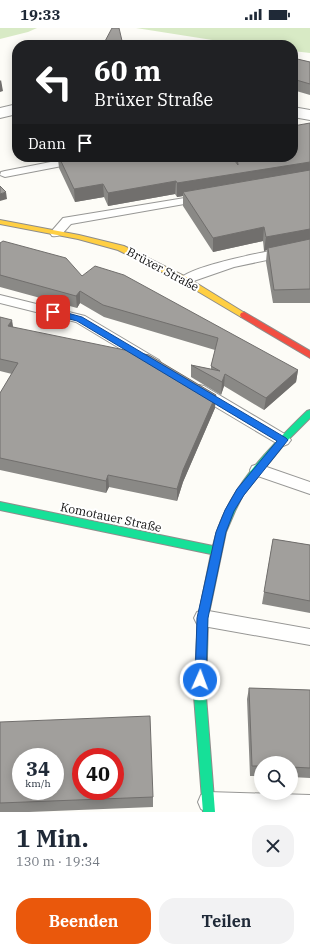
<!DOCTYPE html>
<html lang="de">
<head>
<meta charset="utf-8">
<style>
	body { margin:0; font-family:"IBM Plex Serif",serif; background:#f2f2f3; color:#1f2937; height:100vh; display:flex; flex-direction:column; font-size:15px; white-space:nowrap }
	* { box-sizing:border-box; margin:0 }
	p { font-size:13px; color:#747a83 }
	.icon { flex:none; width:22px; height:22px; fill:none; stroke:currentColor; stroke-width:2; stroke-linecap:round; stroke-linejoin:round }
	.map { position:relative; height:784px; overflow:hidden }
	.details { display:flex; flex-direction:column; background:#fff; flex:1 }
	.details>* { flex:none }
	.hud { position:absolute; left:12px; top:12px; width:286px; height:122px; border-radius:16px; box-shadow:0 2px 10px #0003; background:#202124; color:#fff; overflow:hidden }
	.buttons { position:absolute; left:254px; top:728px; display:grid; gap:8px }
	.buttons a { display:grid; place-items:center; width:44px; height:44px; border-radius:50%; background:#fff; box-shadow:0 2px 10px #0003; font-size:20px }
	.speed { position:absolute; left:12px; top:720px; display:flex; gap:8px; font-size:20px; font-weight:700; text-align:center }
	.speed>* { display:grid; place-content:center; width:52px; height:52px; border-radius:50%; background:#fff; box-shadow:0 2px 10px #0003; line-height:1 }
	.speed small { font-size:10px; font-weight:400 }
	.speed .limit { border:6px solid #d22; background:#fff; color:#111 }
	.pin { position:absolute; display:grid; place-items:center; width:34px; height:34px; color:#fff; margin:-17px; border-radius:8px; box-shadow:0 2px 6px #0006 }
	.me { position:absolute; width:44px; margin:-22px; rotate:2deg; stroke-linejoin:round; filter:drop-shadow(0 0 3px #0008) }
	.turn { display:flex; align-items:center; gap:14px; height:84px; padding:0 16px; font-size:18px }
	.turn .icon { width:52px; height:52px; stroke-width:2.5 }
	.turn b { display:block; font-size:28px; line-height:34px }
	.then { display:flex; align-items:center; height:38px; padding:0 16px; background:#0003; gap:8px; font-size:15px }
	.round { display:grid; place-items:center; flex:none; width:42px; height:42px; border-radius:16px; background:#f2f2f3 }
	.head { display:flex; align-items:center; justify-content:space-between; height:68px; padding:0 16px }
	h1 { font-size:24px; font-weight:800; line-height:30px }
	.button { display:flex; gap:8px; margin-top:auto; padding:8px 16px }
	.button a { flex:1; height:46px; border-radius:16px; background:#ea580c; color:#fff; font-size:16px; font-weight:800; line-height:46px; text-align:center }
	.button a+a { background:#f2f2f3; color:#1f2937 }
	.status { display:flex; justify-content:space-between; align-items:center; height:28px; padding:0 20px; background:#fff; direction:ltr }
	.status svg { height:11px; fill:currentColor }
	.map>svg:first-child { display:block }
	.forest { fill:#d8eac5 }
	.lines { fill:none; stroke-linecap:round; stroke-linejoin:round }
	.lane-casing { stroke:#979795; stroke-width:2 }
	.street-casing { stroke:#979795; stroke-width:2 }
	.fast-casing { stroke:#8e8d8b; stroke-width:2 }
	.slow-casing { stroke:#8e8d8b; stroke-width:2 }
	.jam-casing { stroke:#8e8d8b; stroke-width:2 }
	.lane { fill:#fffffe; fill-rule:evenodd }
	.street { fill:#fffffe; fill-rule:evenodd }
	.fast { fill:#16e098; fill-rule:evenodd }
	.slow { fill:#ffcf43; fill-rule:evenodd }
	.jam { fill:#f24e42; fill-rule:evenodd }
	.wall { fill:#8a8986 }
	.shaded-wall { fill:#716f6d }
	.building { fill:#a19f9c; stroke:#716f6d; fill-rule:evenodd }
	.route { fill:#1a73e8; stroke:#114b97 }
	.labels { text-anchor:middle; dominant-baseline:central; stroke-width:4; stroke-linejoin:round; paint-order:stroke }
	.street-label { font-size:12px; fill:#111; stroke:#fff }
</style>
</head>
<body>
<div class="status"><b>19:33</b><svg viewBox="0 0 49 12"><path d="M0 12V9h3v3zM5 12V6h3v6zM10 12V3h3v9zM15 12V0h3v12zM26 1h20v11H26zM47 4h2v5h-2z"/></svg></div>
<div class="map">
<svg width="310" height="784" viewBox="0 0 310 784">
	<rect width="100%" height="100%" fill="#fdfcf7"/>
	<g class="forest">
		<path d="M0,0H37L28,4L0,11Z"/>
		<path d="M136,0H310V25L293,23V17H244Z"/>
	</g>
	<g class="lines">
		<defs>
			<g id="lane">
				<path d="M76,129H98L93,132L5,149L0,147L1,144L5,143Z"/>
				<path d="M203,167L207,168L209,170L207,172L71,196C65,202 61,210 52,208L50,205L63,190Z"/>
				<path d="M310,215V223L234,239L185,256L180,255L179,252C189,236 288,220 310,215Z"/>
				<path d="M0,267L85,288L159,332L161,335L159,338L154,340L149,338L76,294L0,275Z"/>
				<path d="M199,357L204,358L288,408L291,412L288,416L283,418L278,416L194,366L192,362L194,358Z"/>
				<path d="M258,436L310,454V466L252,446L250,442L252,438Z"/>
				<path d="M203,582L310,601V617L203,598L197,596L194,590L197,584Z"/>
				<path d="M208,764L310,767V784H207L201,781L198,774L201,767Z"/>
			</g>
			<g id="street">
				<path d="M17,76V86L0,90V80Z"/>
				<path d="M293,79L310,82V92L293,89Z"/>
			</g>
			<path id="fast" d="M310,382V390L286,414L243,467L235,483L226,504L208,590L206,668L215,784H203L194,668L198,590L211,526L0,482V474L213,518C225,463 268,421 307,383Z"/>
			<path id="slow" d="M0,192L79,207L124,218L188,250L248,287L247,289H241L182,254L118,222L78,211L0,196Z"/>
			<path id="jam" d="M244,284L310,323V330L241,289L240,287L241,285Z"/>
		</defs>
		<use href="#lane" class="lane-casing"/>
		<use href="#street" class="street-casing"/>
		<use href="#fast" class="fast-casing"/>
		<use href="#slow" class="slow-casing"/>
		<use href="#jam" class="jam-casing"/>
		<use href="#lane" class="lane"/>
		<use href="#street" class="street"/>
		<use href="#fast" class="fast"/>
		<use href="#slow" class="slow"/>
		<use href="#jam" class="jam"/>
	</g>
	<g class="wall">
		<path d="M293,30L310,34V67L293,62Z"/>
		<path d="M310,95V275H273L266,234L267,222L264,223L263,213L213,224L183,178V168L177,169L175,166L108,178L104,169L75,174L59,140L58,131L55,132L54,129H232L236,133L235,129H293Z"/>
		<path d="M0,215L82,248L298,342L296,354L264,382L224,358L221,367L191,349V337L211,341V338L215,322L104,289L80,275L77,280L0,259Z"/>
		<path d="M0,289L13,299L215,380L183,454L177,473L109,459L106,465L0,442V365L12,346L0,343Z"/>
		<path d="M273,511L310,517V585L262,576Z"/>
		<path d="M249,660L310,662V750L291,749V735H261V748H250L247,671Z"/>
		<path d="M0,694L153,769V779L29,784H0Z"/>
	</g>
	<g class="shaded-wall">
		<path d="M1,52L3,63L0,64V53Z"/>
		<path d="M55,129H58V131L55,132Z"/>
		<path d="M310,134V147L183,164V168L177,169V155Z"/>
		<path d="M176,153L175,166L108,178V165Z"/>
		<path d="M103,156L104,169L75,174L74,161Z"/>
		<path d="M6,164L7,171L0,173V166Z"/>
		<path d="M264,199L263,213L213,224V210Z"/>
		<path d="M310,201V214L268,220L267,222L264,223L266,209Z"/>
		<path d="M80,263V275L77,280L76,268Z"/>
		<path d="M12,292L14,304L8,298Z"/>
		<path d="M298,342L296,354L264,382L266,370Z"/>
		<path d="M225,346L224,358L221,367L222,354Z"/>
		<path d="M216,367L215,380L183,454L177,473V461L183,442Z"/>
		<path d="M108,447L109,459L106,465V453Z"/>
	</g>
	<g class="building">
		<path d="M112,0H119L123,17H103Z"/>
		<path d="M293,30L310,34V56L293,51Z"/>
		<path d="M310,95V134L177,155L176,153L108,165L103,156L74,161L59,129H232L238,137L237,129H293V98Z"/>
		<path d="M310,142V201L266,209L264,199L213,210L183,164Z"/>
		<path d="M0,158L6,164L0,166Z"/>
		<path d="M310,211V261L274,262L268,220Z"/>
		<path d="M3,213L66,230L82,248L95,238L124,247L298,342L266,370L225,346L222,354L191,337L220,343L211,338L218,310L103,277L80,263L76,268L0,247V215Z"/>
		<path d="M0,289L12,292L8,298L149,327L216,367L183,442L177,461L108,447L106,453L0,430V365L18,335L0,331Z"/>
		<path d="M273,511L310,517V573L264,564Z"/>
		<path d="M249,660L310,662V740L291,739V735H261V738H252Z"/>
		<path d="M150,688L153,769L0,775V694ZM21,729H55V763H21ZM81,729H115V763H81Z"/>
	</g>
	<path class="route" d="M53,281L82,289L286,410L288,412L244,467L234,483L226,504L208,590L206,652L205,656L200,658L196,656L195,652L197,590L216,504L225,482L237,461L277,413L77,293L50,286V282Z"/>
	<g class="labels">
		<g class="street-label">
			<text transform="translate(163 241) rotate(28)">Brüxer Straße</text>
			<text transform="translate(111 489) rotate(12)">Komotauer Straße</text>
		</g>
	</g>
</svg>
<div class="buttons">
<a><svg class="icon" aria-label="search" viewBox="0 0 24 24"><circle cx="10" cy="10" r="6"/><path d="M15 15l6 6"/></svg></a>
</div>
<div class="speed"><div>34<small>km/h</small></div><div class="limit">40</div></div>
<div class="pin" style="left:53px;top:284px;background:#d93025"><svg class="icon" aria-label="arrive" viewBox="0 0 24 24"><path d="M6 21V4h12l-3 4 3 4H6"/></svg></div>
<svg class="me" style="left:200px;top:652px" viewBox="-20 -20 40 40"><circle r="17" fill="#1a73e8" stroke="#fff" stroke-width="3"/><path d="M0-11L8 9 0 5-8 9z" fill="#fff"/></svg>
<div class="hud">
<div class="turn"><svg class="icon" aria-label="left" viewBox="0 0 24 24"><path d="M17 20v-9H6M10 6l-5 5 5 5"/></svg><div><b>60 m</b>Brüxer Straße</div></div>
<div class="then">Dann<svg class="icon" aria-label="arrive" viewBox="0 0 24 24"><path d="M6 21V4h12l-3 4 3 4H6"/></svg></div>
</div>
</div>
<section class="details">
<div class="head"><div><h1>1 Min.</h1><p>130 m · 19:34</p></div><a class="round"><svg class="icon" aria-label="close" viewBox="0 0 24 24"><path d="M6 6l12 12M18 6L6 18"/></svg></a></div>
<div class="button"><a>Beenden</a><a>Teilen</a></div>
</section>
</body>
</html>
